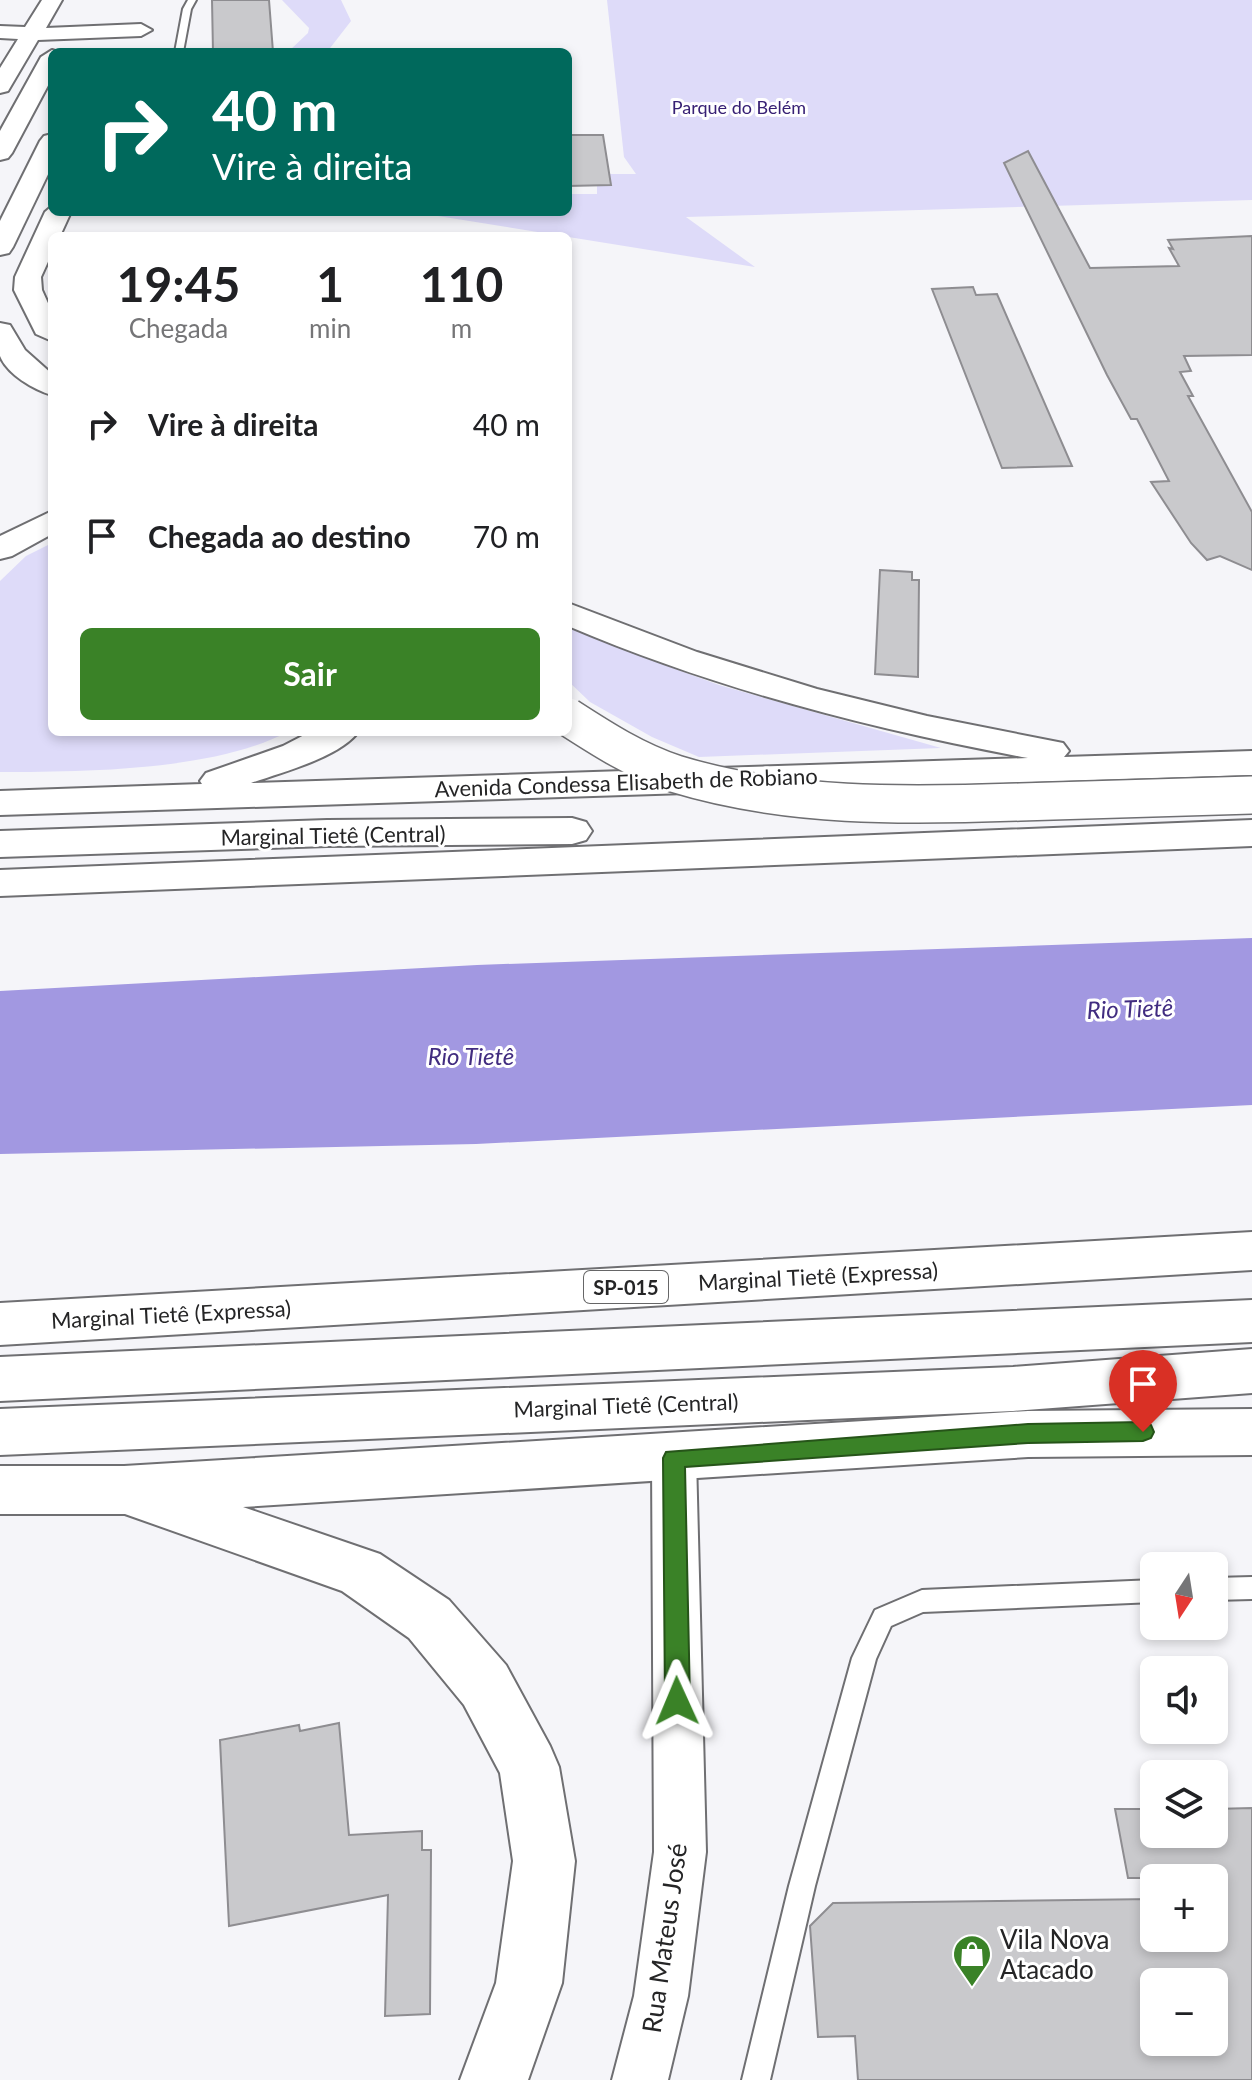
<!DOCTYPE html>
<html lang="pt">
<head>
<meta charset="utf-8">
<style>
	body { margin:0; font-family:Lato,sans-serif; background:#f2f2f2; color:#202124; height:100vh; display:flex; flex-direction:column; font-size:30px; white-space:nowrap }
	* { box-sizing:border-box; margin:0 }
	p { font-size:26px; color:#757577 }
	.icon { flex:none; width:44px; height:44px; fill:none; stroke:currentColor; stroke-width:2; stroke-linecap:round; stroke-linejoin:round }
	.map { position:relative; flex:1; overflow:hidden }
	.side { position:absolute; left:48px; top:232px; width:524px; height:504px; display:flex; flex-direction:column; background:#fff; border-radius:12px; box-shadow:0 4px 12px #0003 }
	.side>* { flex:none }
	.guide { position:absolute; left:48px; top:48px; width:524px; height:168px; border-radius:12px; box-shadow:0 4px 12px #0003; background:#00695c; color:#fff; overflow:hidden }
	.needle { width:52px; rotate:192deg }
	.tools { position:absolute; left:1140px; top:1552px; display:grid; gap:16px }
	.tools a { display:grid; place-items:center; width:88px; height:88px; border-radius:12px; background:#fff; box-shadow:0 4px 12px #0003; font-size:40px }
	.pin { position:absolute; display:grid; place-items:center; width:68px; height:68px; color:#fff; margin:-82px -34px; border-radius:50% 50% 50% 0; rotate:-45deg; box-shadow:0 0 8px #0007 }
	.pin .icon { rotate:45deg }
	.me { position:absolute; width:88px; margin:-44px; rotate:359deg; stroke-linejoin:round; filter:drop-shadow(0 0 6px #0008) }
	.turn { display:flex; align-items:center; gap:28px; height:168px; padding:0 32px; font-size:36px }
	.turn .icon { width:104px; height:104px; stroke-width:2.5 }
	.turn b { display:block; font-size:56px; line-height:68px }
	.eta { display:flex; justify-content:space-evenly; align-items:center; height:136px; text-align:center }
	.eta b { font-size:48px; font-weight:700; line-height:56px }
	.primary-button { display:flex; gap:16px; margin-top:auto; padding:16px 32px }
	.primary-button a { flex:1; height:92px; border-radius:12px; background:#3a8227; color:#fff; font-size:32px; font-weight:700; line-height:92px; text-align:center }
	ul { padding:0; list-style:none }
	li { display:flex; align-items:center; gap:24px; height:112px; padding:0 32px }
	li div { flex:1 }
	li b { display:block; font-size:30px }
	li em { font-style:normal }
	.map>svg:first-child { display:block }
	.green { fill:#dedbf9 }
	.water { fill:#a298e1 }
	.building { fill:#c9c9cc; stroke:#8e8d91; stroke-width:2; fill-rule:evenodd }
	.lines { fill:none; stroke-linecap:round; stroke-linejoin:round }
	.lane-casing { stroke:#6f6f72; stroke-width:4 }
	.street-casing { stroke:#6f6f72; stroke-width:4 }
	.highway-casing { stroke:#6f6f72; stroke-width:4 }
	.lane { fill:#fff; fill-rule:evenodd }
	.street { fill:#fff; fill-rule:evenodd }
	.highway { fill:#fff; fill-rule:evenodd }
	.highway-bridge-casing { stroke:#6f6f72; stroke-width:40; stroke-linecap:butt }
	.highway-bridge { stroke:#fff; stroke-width:37 }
	.route { fill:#3a8227; stroke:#265419; stroke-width:2 }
	.labels { text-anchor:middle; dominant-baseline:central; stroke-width:6; stroke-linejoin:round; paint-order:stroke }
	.far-park-label { font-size:18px; fill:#372074; stroke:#fff }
	.shield { fill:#fff; stroke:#666667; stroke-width:2 }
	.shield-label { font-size:20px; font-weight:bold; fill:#252526 }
	.street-label { font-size:22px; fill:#252526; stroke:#fff }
	.water-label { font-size:24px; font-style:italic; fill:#412c80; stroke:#fff }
	.near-street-label { font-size:26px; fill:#252526; stroke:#fff }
	.near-poi-label { font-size:26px; fill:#252526; stroke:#fff; text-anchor:start }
</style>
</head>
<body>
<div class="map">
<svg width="1252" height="2080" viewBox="0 0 1252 2080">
	<rect width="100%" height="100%" fill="#f5f5f9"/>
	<g class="green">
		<path d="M282,0H341L351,21L327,52H288L308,33L309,28Z"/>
		<path d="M607,0H1252V200L686,217L755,267L413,212H568V194H597V186L610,185L609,174H636L624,157Z"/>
		<path d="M52,543V732H287C215,771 81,772 0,772V581L26,556Z"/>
		<path d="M568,624L651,660L719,685L941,748L699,757L652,737L590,702L568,681Z"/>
	</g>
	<path class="water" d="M1252,938V1105L476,1144L0,1154V991L477,965Z"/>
	<g class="building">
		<path d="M212,0H269L273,52H213Z"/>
		<path d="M568,135H603L611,185L568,186Z"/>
		<path d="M1028,151L1090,268L1179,266L1169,248L1173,249L1168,240L1252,236V355L1184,356L1191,371L1180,372L1193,396H1188L1252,512V570L1220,556L1207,560L1191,543L1151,482L1169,481L1137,419H1131L1107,375L1004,163Z"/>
		<path d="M973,287L976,295L997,294L1072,466L1002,468L932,289Z"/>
		<path d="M880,570L912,572V580H919L918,677L875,674Z"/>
		<path d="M339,1723L349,1835L422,1831V1850H431L430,2014L385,2016L388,1895L229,1926L220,1740L299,1725L300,1731Z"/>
		<path d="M1252,1808V2080H858L855,2036L818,2037L810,1926L833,1903L1154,1899V1938H1214V1878H1128L1115,1809H1154V1834H1214V1809ZM1154,1982H1214V2042H1154Z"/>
	</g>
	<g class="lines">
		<defs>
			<g id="lane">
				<path d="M188,0H196L191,9L183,52H175L183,9Z"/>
				<path d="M1252,1577V1599L1214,1600V1578Z"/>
				<path d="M1154,1580V1602L923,1612L891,1626L876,1659L815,1886L770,2080H742L789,1886L852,1658L875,1610L922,1590Z"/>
			</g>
			<path id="street" d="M674,1439L689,1444L696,1458L706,1852L688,1996L668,2080H612L634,1996L654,1852L652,1458L659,1444Z"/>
			<g id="highway">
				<path d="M42,0H62L46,28L141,24L152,30L141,36L38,40L8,91L0,93V68L18,39L0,38V26L25,27Z"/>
				<path d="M52,50L58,52H52V78L12,153L8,158L0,160V131L41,57Z"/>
				<path d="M52,134V166L13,247L9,253L0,255V221L40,141L44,136Z"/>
				<path d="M52,206V212H71L60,236H52V253L41,277L42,290L52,312V341L36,334L14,290L15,277L45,212Z"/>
				<path d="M0,323L10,325L25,350L52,374V395C34,390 7,374 0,356C0,347 0,332 0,323Z"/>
				<path d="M52,511V534L12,556L0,559V536Z"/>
				<path d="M568,603L697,652L817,689L927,716L1063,743L1069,751L1064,757L1252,751V775L0,815V791L202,784L200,781L206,773L283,746L310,732H358C340,757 280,773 251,783L1028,758C871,729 716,689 568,626Z"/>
				<path d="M572,818L586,822L592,831L586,840L572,844L327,846L0,857V831L327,820Z"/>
				<path d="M1252,820V846L0,896V870Z"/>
				<path d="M1252,1232V1270L0,1345V1303Z"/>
				<path d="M1252,1300V1342L0,1401V1357Z"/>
				<path d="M1252,1349V1393L1013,1411L0,1455V1409L1013,1367Z"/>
				<path d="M1252,1409V1455L1028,1457L243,1507L380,1554L449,1600L506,1665L550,1746L559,1767L575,1861L562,1983L528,2080H460L496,1983L513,1861L500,1773L464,1705L409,1638L342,1591L125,1514H0V1466H124L1028,1411Z"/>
			</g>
		</defs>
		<use href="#lane" class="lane-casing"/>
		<use href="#street" class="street-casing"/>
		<use href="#highway" class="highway-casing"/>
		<use href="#lane" class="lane"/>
		<use href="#street" class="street"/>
		<use href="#highway" class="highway"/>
		<defs>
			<path id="highway-bridge" d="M568,717C602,739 636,761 676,774C787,808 904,806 1020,802C1098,800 1175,797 1252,795"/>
		</defs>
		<use href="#highway-bridge" class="highway-bridge-casing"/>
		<use href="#highway-bridge" class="highway-bridge"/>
	</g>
	<path class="route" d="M1143,1422L1151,1425L1154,1432L1151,1438L1143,1441L1028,1443L685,1467L690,1701L686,1709L677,1713L669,1709L665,1701L663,1458L666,1452L1028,1424Z"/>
	<defs>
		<symbol id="shop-pin" viewBox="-11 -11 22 30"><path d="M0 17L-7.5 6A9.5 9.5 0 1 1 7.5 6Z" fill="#3a8227" stroke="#fff"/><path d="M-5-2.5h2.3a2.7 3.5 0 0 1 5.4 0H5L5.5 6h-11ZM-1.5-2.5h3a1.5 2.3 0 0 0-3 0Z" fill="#fff"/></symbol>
	</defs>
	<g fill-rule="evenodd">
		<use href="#shop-pin" x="950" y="1932" width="44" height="60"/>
	</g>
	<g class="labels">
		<g class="far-park-label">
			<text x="739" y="107">Parque do Belém</text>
		</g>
		<rect class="shield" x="584" y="1271" width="84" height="32" rx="6"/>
		<g class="shield-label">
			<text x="626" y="1287">SP-015</text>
		</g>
		<g class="street-label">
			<text transform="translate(626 782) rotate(-2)">Avenida Condessa Elisabeth de Robiano</text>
			<text transform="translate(333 835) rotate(-1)">Marginal Tietê (Central)</text>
			<text transform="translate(818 1276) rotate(-3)">Marginal Tietê (Expressa)</text>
			<text transform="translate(171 1314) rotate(-3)">Marginal Tietê (Expressa)</text>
			<text transform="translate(626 1405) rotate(-2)">Marginal Tietê (Central)</text>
		</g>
		<g class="water-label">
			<text transform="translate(1130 1008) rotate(-2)">Rio Tietê</text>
			<text x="471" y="1055">Rio Tietê</text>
		</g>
		<g class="near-street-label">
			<text transform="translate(664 1938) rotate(-82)">Rua Mateus José</text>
		</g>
		<g class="near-poi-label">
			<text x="1000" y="1939">Vila Nova<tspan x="1000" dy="30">Atacado</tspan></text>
		</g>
	</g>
</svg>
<div class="tools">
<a><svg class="needle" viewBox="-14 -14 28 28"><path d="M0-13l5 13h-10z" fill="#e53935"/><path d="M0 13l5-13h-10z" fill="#757577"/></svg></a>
<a><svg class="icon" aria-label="sound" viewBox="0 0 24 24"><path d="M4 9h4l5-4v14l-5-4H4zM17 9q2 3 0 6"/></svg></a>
<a><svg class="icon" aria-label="layers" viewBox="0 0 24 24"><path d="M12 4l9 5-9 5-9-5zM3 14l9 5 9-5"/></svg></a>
<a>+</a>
<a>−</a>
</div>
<div class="pin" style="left:1143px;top:1432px;background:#d93025"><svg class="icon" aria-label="arrive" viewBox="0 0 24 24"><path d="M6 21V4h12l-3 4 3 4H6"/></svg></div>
<svg class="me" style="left:677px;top:1701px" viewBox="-20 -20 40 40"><path d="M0-17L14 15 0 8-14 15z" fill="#3a8227" stroke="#fff" stroke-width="4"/></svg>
<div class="guide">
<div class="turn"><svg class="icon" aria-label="right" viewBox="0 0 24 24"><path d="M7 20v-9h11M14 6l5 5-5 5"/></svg><div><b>40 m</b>Vire à direita</div></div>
</div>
<section class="side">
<div class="eta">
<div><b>19:45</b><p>Chegada</p></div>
<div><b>1</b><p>min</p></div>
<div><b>110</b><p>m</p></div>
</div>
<ul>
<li><svg class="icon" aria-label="right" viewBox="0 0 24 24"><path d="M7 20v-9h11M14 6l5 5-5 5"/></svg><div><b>Vire à direita</b></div><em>40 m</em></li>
<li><svg class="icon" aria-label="arrive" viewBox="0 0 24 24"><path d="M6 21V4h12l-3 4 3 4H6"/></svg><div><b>Chegada ao destino</b></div><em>70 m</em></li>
</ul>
<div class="primary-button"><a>Sair</a></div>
</section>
</div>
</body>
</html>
